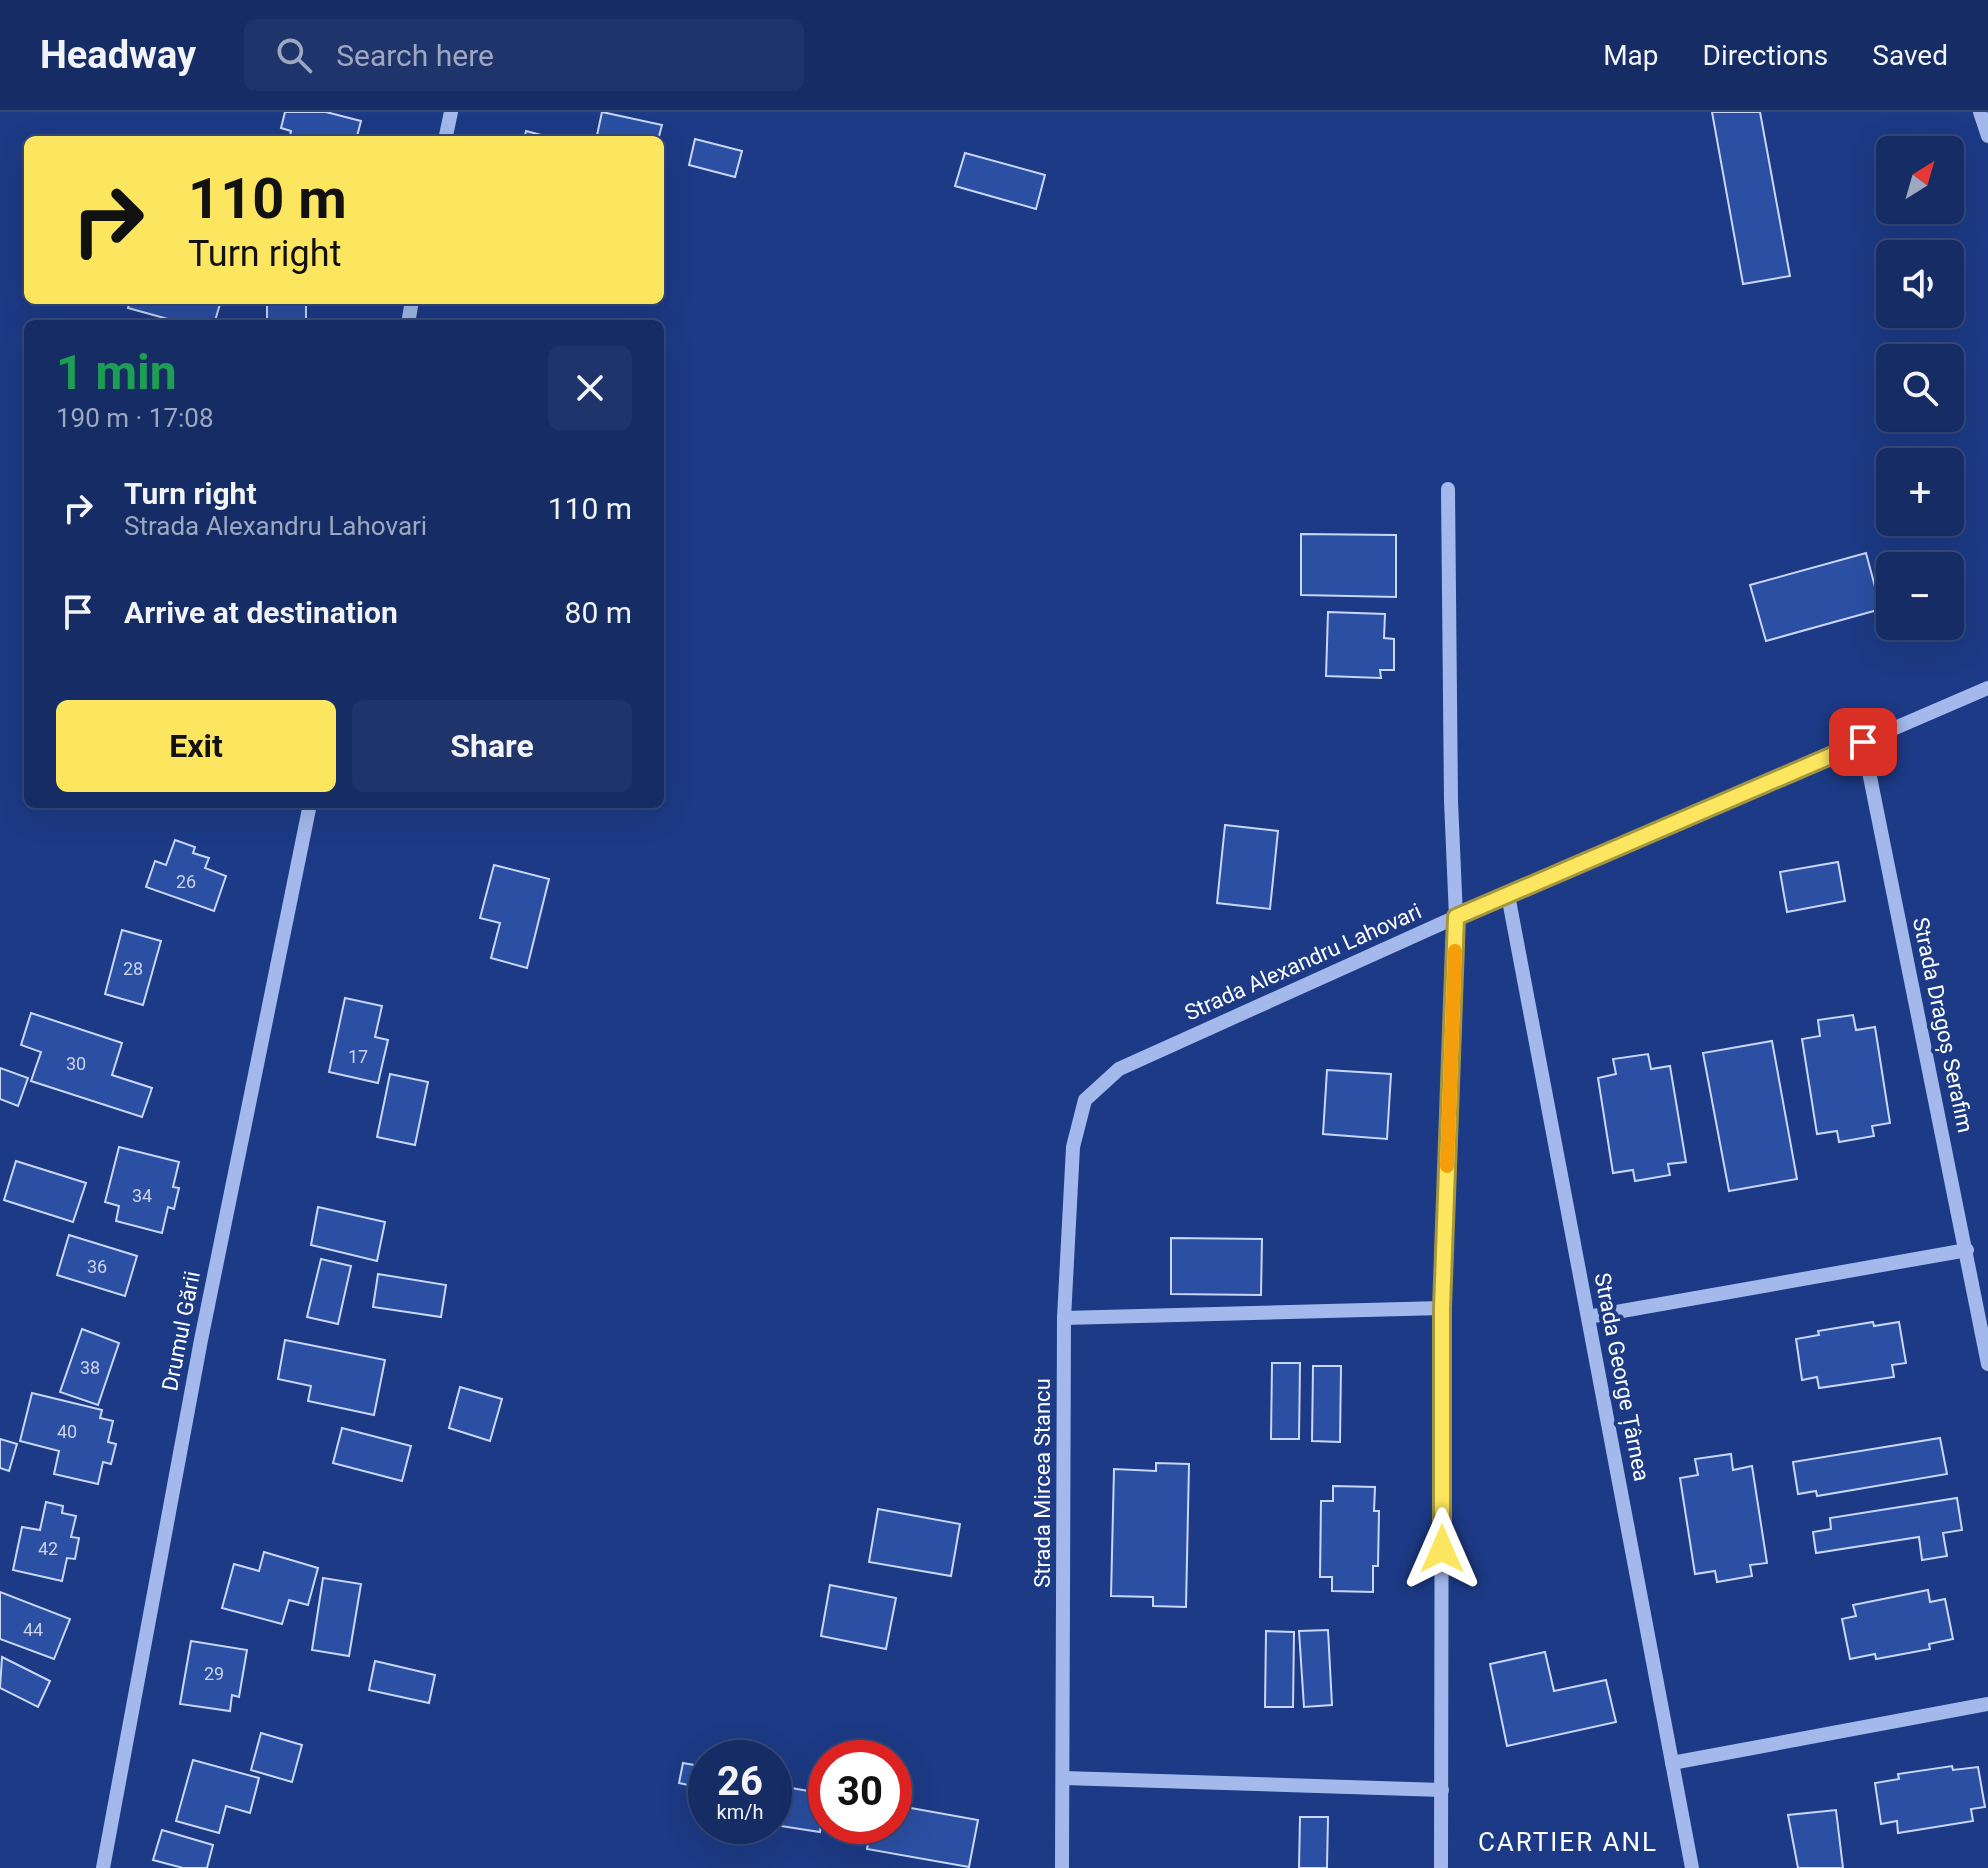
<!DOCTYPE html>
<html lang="en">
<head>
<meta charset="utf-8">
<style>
	body { margin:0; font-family:Roboto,sans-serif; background:#1e346a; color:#f1f3f6; height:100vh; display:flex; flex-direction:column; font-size:30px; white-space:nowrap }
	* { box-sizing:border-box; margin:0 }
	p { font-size:26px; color:#9da7bf }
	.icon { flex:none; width:44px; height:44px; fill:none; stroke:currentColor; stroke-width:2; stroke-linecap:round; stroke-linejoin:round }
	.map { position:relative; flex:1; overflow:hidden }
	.drawer { position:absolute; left:24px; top:208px; width:640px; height:488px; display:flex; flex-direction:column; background:#152c64; border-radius:12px; box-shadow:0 8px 32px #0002,0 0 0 2px #344878 }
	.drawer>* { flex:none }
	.hud { position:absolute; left:24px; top:24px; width:640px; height:168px; border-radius:12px; box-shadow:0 8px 32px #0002,0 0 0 2px #344878; background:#fce660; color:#111; overflow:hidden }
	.needle { width:52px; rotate:37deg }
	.controls { position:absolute; left:1876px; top:24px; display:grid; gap:16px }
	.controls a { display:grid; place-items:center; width:88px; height:88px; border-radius:12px; background:#152c64; box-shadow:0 8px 32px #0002,0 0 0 2px #344878; font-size:40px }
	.speed { position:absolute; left:688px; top:1628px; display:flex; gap:16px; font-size:40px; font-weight:700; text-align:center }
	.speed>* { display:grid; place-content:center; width:104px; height:104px; border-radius:50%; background:#152c64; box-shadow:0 8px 32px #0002,0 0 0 2px #344878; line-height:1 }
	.speed small { font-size:20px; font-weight:400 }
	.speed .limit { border:12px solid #d22; background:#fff; color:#111 }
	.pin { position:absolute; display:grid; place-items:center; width:68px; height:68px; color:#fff; margin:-34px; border-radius:16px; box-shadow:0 4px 12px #0006 }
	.me { position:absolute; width:88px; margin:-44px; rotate:0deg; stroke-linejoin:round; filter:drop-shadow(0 0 6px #0008) }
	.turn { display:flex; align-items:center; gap:28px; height:168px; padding:0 32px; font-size:36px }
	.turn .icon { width:104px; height:104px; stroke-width:2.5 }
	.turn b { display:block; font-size:56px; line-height:68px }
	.round { display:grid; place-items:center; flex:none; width:84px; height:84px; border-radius:12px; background:#1e346a }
	.summary { display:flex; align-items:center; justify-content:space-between; height:136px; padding:0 32px }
	h1 { font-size:48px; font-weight:700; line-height:60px; color:#1e9e55 }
	.button { display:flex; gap:16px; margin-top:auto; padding:16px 32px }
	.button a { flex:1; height:92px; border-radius:12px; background:#fce660; color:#111; font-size:32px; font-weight:700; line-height:92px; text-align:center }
	.button a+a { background:#1e346a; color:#f1f3f6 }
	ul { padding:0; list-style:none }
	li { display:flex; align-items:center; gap:24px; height:104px; padding:0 32px }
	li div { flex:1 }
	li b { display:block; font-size:30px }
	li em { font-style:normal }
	header { display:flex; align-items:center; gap:48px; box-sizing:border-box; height:112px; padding:0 40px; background:#152c64; border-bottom:2px solid #344878 }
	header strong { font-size:38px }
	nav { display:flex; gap:44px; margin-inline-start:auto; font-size:28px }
	.search { width:560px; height:72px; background:#1e346a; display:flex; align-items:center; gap:20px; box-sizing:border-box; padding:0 28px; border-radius:12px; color:#9da7bf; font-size:30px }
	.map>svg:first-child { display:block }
	.building { fill:#2b4fa3; stroke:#c8d7f8; stroke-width:2 }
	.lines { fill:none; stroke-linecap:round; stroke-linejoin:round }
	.minor { stroke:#a3b9eb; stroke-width:14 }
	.route-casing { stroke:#a4963e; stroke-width:20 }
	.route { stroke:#fce660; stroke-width:14 }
	.slow { stroke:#f59e0b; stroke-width:14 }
	.labels { text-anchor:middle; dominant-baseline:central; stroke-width:8; stroke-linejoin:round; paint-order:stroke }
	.number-label { font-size:18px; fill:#cad3e8 }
	.street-label { font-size:22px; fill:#fff; stroke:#1c3a85 }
	.quarter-label { font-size:26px; letter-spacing:2px; fill:#fff; stroke:#1c3a85 }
</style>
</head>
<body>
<header>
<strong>Headway</strong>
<div class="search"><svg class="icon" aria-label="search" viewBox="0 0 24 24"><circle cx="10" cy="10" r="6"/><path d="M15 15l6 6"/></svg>Search here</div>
<nav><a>Map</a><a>Directions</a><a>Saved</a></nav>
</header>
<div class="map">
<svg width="1988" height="1756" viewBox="0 0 1988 1756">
	<rect width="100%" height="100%" fill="#1c3a85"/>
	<g class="building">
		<path d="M285,0H326L361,9L356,28H289L291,19L281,16Z"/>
		<path d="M602,0L662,13L658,28H596Z"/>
		<path d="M1712,0H1760L1790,164L1743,172Z"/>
		<path d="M526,19L560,28H524Z"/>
		<path d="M695,27L742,39L735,65L689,53Z"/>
		<path d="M965,41L1045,63L1036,97L955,74Z"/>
		<path d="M130,188H218L221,189L214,212H186L128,196Z"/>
		<path d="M267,188H306V210L338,212H267Z"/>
		<path d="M1301,422L1396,423V485L1301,483Z"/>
		<path d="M1866,441L1881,497L1766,529L1750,473Z"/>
		<path d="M1328,500L1385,502L1384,526L1394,527V558H1380L1381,566L1326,564Z"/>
		<path d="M1225,713L1278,719L1270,797L1217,791Z"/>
		<path d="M175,728L195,735L193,741L209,746L205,756L226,764L214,799L146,775L155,749L166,753Z"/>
		<path d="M1838,750L1845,789L1787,800L1780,760Z"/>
		<path d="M494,753L549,767L527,856L491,846L500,811L480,806Z"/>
		<path d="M122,818L161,829L143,893L105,882Z"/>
		<path d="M345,886L382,894L375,925L388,928L378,971L329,960Z"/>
		<path d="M31,901L122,931L112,963L152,976L142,1005L31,969L41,940L21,933Z"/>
		<path d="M1853,903L1856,918L1875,915L1890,1011L1872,1014L1874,1024L1839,1030L1837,1019L1817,1022L1802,927L1820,924L1818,908Z"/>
		<path d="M1772,929L1797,1067L1729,1079L1703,941Z"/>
		<path d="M1648,942L1651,957L1670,954L1686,1050L1668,1052L1670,1063L1635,1069L1633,1058L1613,1061L1598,966L1616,962L1613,947Z"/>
		<path d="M0,956L28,966L18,994L0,987Z"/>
		<path d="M1327,958L1391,962L1387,1027L1323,1022Z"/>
		<path d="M390,962L428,970L415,1033L377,1025Z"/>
		<path d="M119,1035L179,1050L173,1075L179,1076L174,1097L168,1095L162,1121L116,1109L119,1094L105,1090Z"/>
		<path d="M16,1049L86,1071L73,1110L4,1088Z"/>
		<path d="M318,1095L385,1110L377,1149L311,1133Z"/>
		<path d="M69,1123L137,1144L125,1184L57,1163Z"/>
		<path d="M1171,1126L1262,1127L1261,1183L1171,1182Z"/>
		<path d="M321,1147L351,1154L338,1212L307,1205Z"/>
		<path d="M378,1162L446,1173L441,1205L373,1195Z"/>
		<path d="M1873,1210L1874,1214L1899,1210L1906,1251L1892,1253L1894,1265L1819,1276L1817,1265L1802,1268L1796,1227L1819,1223L1818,1219Z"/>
		<path d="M82,1217L119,1231L98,1293L60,1280Z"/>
		<path d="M285,1228L385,1248L374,1303L308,1289L311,1274L278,1267Z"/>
		<path d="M1272,1251H1300L1299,1327H1271Z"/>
		<path d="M1313,1254H1341L1340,1330L1312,1329Z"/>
		<path d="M460,1275L502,1287L490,1329L449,1316Z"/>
		<path d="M32,1281L102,1298L100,1306L113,1309L108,1330L116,1332L111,1352L103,1350L98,1372L54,1362L59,1339L20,1329Z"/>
		<path d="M342,1316L411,1334L402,1369L333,1351Z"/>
		<path d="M1940,1326L1947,1362L1817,1384L1816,1379L1798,1382L1793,1350Z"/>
		<path d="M0,1327L17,1332L9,1359L0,1356Z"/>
		<path d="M1731,1342L1733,1358L1752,1354L1767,1451L1750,1453L1752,1464L1717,1470L1715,1459L1695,1462L1680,1366L1698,1363L1695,1347Z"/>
		<path d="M1156,1351L1189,1352L1186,1495L1153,1494V1485L1111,1484L1114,1357L1156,1359Z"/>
		<path d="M1333,1374L1375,1375L1374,1399H1379L1378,1454H1373V1480L1332,1479V1465H1320L1321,1389H1333Z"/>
		<path d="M1957,1386L1962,1418L1943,1421L1947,1444L1922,1448L1919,1425L1816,1441L1813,1420L1831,1417L1830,1406Z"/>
		<path d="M46,1390L63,1394L62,1401L76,1404L71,1425L79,1426L75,1447L67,1446L62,1469L13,1458L22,1415L40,1418Z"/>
		<path d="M878,1397L960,1412L951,1464L869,1450Z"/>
		<path d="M264,1440L318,1456L308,1493L289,1488L282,1512L222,1496L234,1452L259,1459Z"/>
		<path d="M323,1466L361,1472L349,1544L312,1538Z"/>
		<path d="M830,1473L896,1486L886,1537L821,1524Z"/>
		<path d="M1928,1478L1930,1490L1945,1487L1953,1527L1929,1532L1930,1537L1876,1547L1875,1542L1850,1547L1842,1507L1856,1504L1853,1493Z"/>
		<path d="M0,1480L70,1507L54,1547L0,1527Z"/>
		<path d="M1328,1518L1332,1593L1304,1595L1299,1519Z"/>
		<path d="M1266,1519L1294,1520L1293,1595H1265Z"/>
		<path d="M191,1529L247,1538L239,1585L232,1583L230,1599L180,1592Z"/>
		<path d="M1545,1540L1554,1579L1606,1568L1616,1610L1507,1634L1490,1552Z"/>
		<path d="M2,1545L50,1569L38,1595L0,1576Z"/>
		<path d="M375,1549L435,1563L429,1591L369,1578Z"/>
		<path d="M261,1621L302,1633L292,1670L251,1658Z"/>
		<path d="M193,1648L259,1666L250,1701L226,1694L219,1721L176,1709Z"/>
		<path d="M683,1651L706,1655V1677L679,1671Z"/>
		<path d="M1952,1654L1953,1658L1978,1655L1985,1695L1971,1697L1973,1709L1898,1721L1897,1709L1881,1712L1875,1671L1899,1667L1898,1662Z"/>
		<path d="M774,1673L826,1682L820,1720L774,1713Z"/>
		<path d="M894,1693L978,1708L969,1755L867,1737L871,1714H894Z"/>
		<path d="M1836,1698L1843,1756H1798L1788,1703Z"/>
		<path d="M1300,1705H1328L1327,1756H1299Z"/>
		<path d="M162,1718L213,1733L207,1756H183L153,1748Z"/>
	</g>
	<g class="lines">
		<g class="minor">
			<path d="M1980,0L1988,24"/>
			<path d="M445,28L451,0"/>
			<path d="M408,212L412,188"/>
			<path d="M1863,630L1988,1252"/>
			<path d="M1508,783L1692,1756"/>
			<path d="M1588,1205L1967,1138"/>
			<path d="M1064,1206L1442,1196"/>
			<path d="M1672,1651L1988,1592"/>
			<path d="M1064,1666L1442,1678"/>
			<path d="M103,1756L201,1228L310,692"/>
			<path d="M1062,1756L1064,1206L1073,1035L1085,988L1119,957L1456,805L1988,576"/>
			<path d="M1441,1756L1442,1196L1456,805L1451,689L1448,377"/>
		</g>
	</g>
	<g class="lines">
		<defs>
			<path id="route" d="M1442,1437V1196L1456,805L1863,630"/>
		</defs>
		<use href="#route" class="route-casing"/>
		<use href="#route" class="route"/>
		<path class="slow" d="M1447,1054L1455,839"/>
	</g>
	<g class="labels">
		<g class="number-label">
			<text x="186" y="769">26</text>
			<text x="133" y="856">28</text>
			<text x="358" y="944">17</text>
			<text x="76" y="951">30</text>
			<text x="142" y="1083">34</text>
			<text x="97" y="1154">36</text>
			<text x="90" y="1255">38</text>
			<text x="67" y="1319">40</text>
			<text x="48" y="1436">42</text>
			<text x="33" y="1517">44</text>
			<text x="214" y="1561">29</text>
		</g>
		<g class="street-label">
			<text transform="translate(1303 850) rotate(-24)">Strada Alexandru Lahovari</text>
			<text transform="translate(1943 913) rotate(78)">Strada Dragoș Serafim</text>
			<text transform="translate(181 1219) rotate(-79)">Drumul Gării</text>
			<text transform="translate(1622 1265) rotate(79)">Strada George Țârnea</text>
			<text transform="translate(1042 1371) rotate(-90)">Strada Mircea Stancu</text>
		</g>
		<g class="quarter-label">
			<text x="1568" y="1730">CARTIER ANL</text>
		</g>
	</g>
</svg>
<div class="controls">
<a><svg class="needle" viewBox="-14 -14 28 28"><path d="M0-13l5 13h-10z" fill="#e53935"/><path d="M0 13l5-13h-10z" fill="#9da7bf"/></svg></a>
<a><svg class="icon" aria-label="sound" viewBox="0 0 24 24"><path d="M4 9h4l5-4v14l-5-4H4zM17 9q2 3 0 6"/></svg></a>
<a><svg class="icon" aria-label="search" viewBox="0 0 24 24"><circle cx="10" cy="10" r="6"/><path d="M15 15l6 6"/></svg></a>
<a>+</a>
<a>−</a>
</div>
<div class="speed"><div>26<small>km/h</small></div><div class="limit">30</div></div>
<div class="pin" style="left:1863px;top:630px;background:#d93025"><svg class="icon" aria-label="arrive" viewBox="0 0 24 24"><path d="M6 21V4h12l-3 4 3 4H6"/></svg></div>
<svg class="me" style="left:1442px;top:1437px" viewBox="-20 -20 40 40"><path d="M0-17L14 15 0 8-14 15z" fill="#fce660" stroke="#fff" stroke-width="4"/></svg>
<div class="hud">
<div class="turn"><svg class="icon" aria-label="right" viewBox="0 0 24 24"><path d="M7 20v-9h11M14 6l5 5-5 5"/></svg><div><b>110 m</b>Turn right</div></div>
</div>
<section class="drawer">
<div class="summary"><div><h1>1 min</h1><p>190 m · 17:08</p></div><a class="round"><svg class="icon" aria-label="close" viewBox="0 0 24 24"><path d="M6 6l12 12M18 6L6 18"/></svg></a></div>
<ul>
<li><svg class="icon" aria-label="right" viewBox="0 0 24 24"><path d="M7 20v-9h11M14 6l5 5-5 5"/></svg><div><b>Turn right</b><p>Strada Alexandru Lahovari</p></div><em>110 m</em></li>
<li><svg class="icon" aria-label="arrive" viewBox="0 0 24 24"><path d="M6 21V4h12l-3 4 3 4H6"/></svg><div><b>Arrive at destination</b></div><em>80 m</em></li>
</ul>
<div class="button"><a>Exit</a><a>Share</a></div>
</section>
</div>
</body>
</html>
